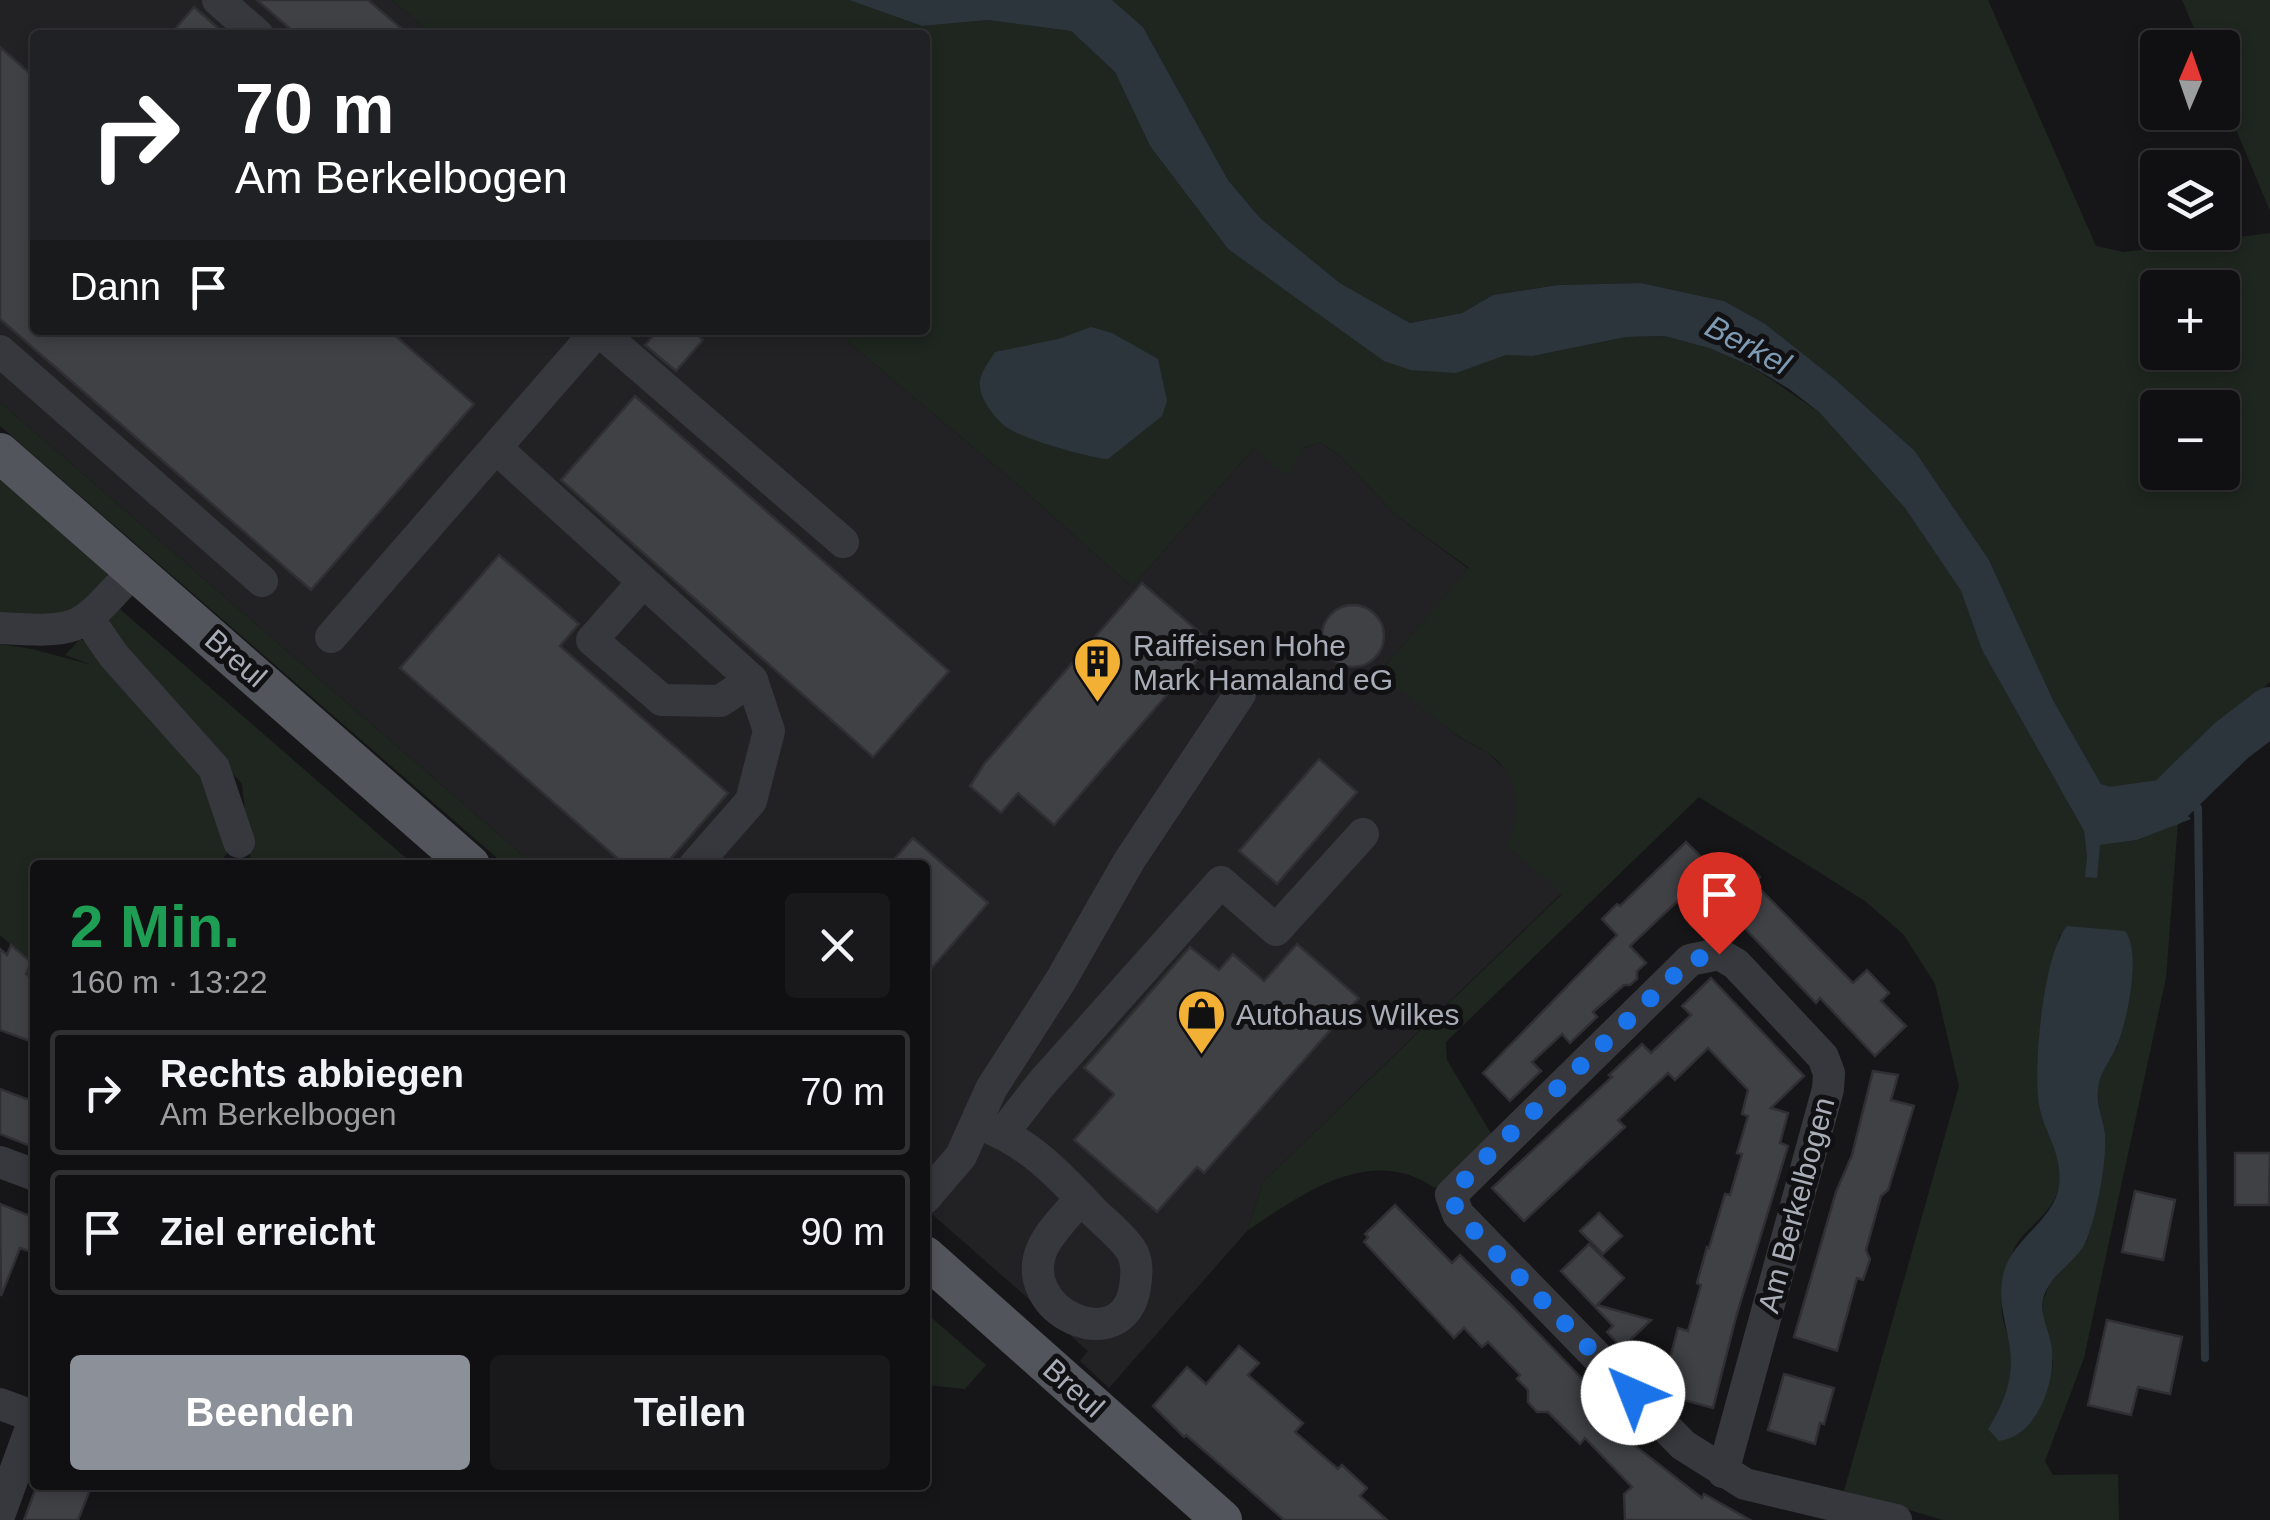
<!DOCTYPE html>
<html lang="de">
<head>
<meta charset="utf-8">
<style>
	body { margin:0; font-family:Arial,sans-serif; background:#19191b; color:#f1f3f6; height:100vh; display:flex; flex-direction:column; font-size:38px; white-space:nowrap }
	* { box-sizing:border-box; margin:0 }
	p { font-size:32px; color:#9c9d9f }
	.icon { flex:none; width:55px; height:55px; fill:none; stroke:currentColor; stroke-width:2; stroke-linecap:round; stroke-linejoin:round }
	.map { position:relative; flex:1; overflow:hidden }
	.drawer { position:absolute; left:30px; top:860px; width:900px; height:630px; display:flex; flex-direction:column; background:#101012; border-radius:10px; box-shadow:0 5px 15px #0003,0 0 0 2px #303032 }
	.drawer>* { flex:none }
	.hud { position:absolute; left:30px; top:30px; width:900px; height:305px; border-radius:10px; box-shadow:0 5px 15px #0003,0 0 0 2px #303032; background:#202124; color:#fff; overflow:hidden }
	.needle { width:65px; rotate:2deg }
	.fabs { position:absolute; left:2140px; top:30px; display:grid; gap:20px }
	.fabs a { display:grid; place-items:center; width:100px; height:100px; border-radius:10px; background:#101012; box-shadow:0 5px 15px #0003,0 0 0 2px #303032; font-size:50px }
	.pin { position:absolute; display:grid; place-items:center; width:85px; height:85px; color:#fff; margin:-102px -42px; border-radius:50% 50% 50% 0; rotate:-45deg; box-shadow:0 0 10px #0007 }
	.pin .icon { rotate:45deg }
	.me { position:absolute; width:110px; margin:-55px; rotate:316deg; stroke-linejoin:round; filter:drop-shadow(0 0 8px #0008) }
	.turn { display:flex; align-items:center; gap:35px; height:210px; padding:0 40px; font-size:45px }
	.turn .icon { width:130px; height:130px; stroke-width:2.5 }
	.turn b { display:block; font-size:70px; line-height:85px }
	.then { display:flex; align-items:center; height:95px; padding:0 40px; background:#0003; gap:20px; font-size:38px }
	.round { display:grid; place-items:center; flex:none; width:105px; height:105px; border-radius:10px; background:#19191b }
	.headline { display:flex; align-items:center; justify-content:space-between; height:170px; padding:0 40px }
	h1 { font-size:60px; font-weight:700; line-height:75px; color:#1e9e55 }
	.primary-button { display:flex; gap:20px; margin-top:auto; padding:20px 40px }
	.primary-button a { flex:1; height:115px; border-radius:10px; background:#8c9099; color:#fff; font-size:40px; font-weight:700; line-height:115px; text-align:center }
	.primary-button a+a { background:#19191b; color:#f1f3f6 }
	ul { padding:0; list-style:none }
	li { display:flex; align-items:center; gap:30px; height:125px; margin:0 20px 15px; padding:0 20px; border:5px solid #303032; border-radius:10px }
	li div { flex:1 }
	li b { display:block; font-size:38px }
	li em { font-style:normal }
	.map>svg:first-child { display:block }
	.built { fill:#222225 }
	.green { fill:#1e261f; fill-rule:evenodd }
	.water { fill:#2c353c }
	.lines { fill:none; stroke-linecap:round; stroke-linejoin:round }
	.stream { stroke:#2c353c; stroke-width:8 }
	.river { stroke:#2c353c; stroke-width:48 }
	.building { fill:#404145; stroke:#303034; stroke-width:2.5 }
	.minor { stroke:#37383d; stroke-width:32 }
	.major { stroke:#53555c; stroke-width:40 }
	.route { stroke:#1a73e8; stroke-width:18; stroke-dasharray:0 32.4 }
	.labels { text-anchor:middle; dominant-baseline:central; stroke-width:10; stroke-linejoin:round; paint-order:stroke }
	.poi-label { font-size:30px; fill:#a8adb8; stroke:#111113; text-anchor:start }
	.street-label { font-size:30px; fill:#a8adb8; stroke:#111113 }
	.water-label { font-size:32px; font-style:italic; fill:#7f9bb3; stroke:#111113 }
</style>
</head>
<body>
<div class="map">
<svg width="2270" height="1520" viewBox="0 0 2270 1520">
	<rect width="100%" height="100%" fill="#161618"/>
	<path class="built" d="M0,0H392L433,35H35V330H834L1025,491L1132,587L1254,448H1304L1320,442L1342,458L1397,516L1469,569L1380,672L1460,738L1487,752L1511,775L1519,804L1516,826L1562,893L1263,1182L1247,1231L1109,1388L1080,1361L1088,1351L925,1208V865H534L0,402Z"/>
	<g class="green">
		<path d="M392,0H849L922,26L988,20L1071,31L1115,72L1150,146L1228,249L1296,297L1483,362L1506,354L1533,356L1626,337L1664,336L1709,348L1751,366L1819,412L1905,508L1961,591L1982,650L2084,831L2087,857L2100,845L2138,840L2178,822L2166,978L2084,1358L2045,1461L2053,1475L2118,1474L2119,1520H1943L1844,1491L1959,1086L1935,984L1904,935L1865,901L1699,797L1446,1042L1447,1060L1492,1135L1435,1188C1370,1143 1301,1195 1247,1231L1263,1182L1562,894L1507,845C1525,810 1519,773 1485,751C1476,745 1466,742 1458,736C1431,716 1405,693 1380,672L1469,568L1397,516L1342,458L1320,442L1304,448L1286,476L1254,448L1132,587L1025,491L834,330H925V35H433ZM2060,934L2118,1046L2100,1076L2097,1093L2105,1139L2097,1202L2087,1241L2049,1285L2043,1301V1318L2051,1343L2053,1364L2047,1391L1988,1429C2006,1401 2015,1376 2009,1342C2007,1330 2000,1317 2002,1305C2005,1288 2008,1260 2016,1245C2028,1226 2052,1213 2058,1190C2068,1157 2041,1131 2039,1101C2036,1043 2045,989 2060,934Z"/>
		<path d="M1112,0H1988L2096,246L2124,252L2270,233V682L2157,785L2135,794L2101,784L2053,700L1989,560L1915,451L1836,380L1764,323L1724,301L1641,283L1558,285L1493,295L1462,313L1410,323L1340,283L1260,218L1228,180L1143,27ZM2158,288H2222V352H2158ZM2158,408H2222V472H2158Z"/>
		<path d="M2182,0H2270V211L2223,98L2222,48L2202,47Z"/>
		<path d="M0,402L534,865H505L0,426Z"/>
		<path d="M0,479L107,572L108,589L78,616L0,619Z"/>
		<path d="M113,603L414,865H251L242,784L110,635L109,618Z"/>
		<path d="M80,639L104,654L181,733L233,847L217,865H35V966L0,935V644L32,649L92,665L65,655Z"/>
		<path d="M925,1312L986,1365L965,1389L925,1385Z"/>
	</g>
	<g class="water">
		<path d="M849,0H1112L1143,27L1228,180L1260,218L1340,283L1410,323L1462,313L1493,295L1558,285L1641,283L1724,301L1764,323L1836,380L1915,451L1989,560L2053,700L2101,784L2135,794L2157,785L2191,819L2137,840L2100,845L2097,878L2085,877L2087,857L2084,831L1982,650L1961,591L1905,508L1819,412L1789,389L1751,366L1709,348L1664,336L1626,337L1533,356L1506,355L1456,373L1411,370L1384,361L1228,249L1150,146L1115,72L1071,31L988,20L922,26Z"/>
		<path d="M1091,327L1112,333L1158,359L1167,401L1162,416L1108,459C1089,458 1019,438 1005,426C995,418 981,400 980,387C978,375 989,362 995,352L1058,339Z"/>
		<path d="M2067,926L2125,931C2142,952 2127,1023 2116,1048C2110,1062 2099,1073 2098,1089C2096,1103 2103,1119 2105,1134C2107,1161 2097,1213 2087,1239C2078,1262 2049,1274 2043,1299C2040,1316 2048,1328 2051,1343C2058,1378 2038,1436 1999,1441L1988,1429C2005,1401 2015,1377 2009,1343C2005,1319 1998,1300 2003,1275C2011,1239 2054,1221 2059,1186C2063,1152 2044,1134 2039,1105C2033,1067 2043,955 2067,926Z"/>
	</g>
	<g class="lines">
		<path class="stream" d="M2167,803L2198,808L2205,1358"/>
		<path class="river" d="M2110,811L2167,803L2232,740L2270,711"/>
	</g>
	<g class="building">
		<path d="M257,0H368L409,35H297Z"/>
		<path d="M194,7L226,35H170Z"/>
		<path d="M0,47L35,78V330H389L474,404L311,590L0,319Z"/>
		<path d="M658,330H691L703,340L676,371L645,345Z"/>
		<path d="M635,396L949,671L873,757L561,480Z"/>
		<path d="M499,555L579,624L560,646L728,793L665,865H625L400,668Z"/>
		<path d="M1142,583L1212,643L1054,825L1018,793L1001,813L970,786L984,764Z"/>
		<circle cx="1353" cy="636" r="31"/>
		<path d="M1319,759L1357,792L1277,884L1239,851Z"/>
		<path d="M913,838L988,903L925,976V865H889Z"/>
		<path d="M1686,842L1721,877L1741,858L1760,877L1754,883L1853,983L1867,970L1889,993L1881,1001L1906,1026L1875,1056L1820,998L1816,1003L1716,898L1704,908L1688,891L1630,946L1646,963L1637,971V979L1630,985H1624L1593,1012L1597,1017L1570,1043L1562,1034L1532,1062L1541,1071L1510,1101L1483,1073L1617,935L1602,919L1617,904L1620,906Z"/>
		<path d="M1297,944L1359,998L1204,1173L1197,1167L1157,1212L1074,1140L1114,1094L1084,1068L1190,947L1219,970L1233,954L1264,981Z"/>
		<path d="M11,945L31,962L26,974L35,982V1043L0,1030V949L7,955Z"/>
		<path d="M1711,978L1804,1076L1771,1108L1788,1113L1780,1143L1788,1146L1736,1317L1713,1408L1669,1396L1673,1383L1664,1381L1678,1328L1688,1331L1701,1285L1697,1283L1707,1247L1709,1248L1725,1194L1730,1195L1742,1154L1737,1153L1748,1116L1742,1114L1748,1090L1708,1048L1675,1080L1668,1073L1618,1120L1625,1127L1524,1221L1492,1188L1612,1077L1609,1075L1642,1044L1651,1053L1691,1015L1682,1006Z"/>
		<path d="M1873,1071L1898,1075L1891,1100L1914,1106L1888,1190L1881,1196L1866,1250L1870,1259L1863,1280L1857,1278L1837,1351L1794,1337L1836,1192L1852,1155Z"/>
		<path d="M0,1089L35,1102V1148L0,1134Z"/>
		<path d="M2235,1153H2270L2269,1205H2235Z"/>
		<path d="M2135,1191L2175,1200L2163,1260L2122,1252Z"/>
		<path d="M0,1204L35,1218V1253L20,1248L1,1296Z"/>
		<path d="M1395,1205L1452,1263L1460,1255L1513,1307L1640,1439L1634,1445L1702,1498L1704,1494L1750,1520H1625L1624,1494L1632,1487L1585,1438L1580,1444L1548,1412H1537L1528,1402V1390L1517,1379L1520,1375L1488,1342L1482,1347L1464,1328L1454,1338L1364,1242L1368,1237L1365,1234Z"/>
		<path d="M1599,1213L1622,1236L1603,1254L1580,1231Z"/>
		<path d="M1589,1244L1624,1278L1597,1305L1651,1320L1622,1348L1607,1332L1613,1326L1561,1271Z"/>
		<path d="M2107,1320L2182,1337L2170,1394L2138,1387L2131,1415L2088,1405Z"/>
		<path d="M1239,1346L1259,1363L1248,1375L1303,1423L1295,1432L1338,1469L1342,1465L1367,1488L1360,1496L1387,1520H1284L1186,1435L1184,1437L1153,1406L1187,1367L1206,1384Z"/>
		<path d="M1784,1374L1834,1388L1824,1424L1820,1423L1815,1444L1768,1430Z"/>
		<path d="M37,1485H92L78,1520H24Z"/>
	</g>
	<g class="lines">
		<g class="minor">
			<path d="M218,0L258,35"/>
			<path d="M598,330L843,542"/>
			<path d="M0,351L262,581"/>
			<path d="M496,448L752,680L769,731L751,801L695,865"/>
			<path d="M643,582L592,640L662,700L720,701L752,680"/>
			<path d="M89,620L114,656L214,768L239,842"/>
			<path d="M0,628C85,633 78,630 135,569"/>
			<path d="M331,637L598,330"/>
			<path d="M985,1126C1031,1144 1060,1176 1093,1211C1105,1223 1122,1236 1131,1250C1138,1261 1137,1274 1135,1287C1124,1361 1013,1311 1043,1247C1051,1230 1069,1213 1081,1198"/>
			<path d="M1003,1133L1042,1083L1221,882L1276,930L1363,834"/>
			<path d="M0,1162L35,1175"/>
			<path d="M925,1198L961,1156L991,1089L1061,980L1129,861L1240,694"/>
			<path d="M0,1404L35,1417"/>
			<path d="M1723,1472L1828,1089L1829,1073L1823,1057L1736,964L1719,954L1690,960L1451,1195L1458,1214L1683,1445L1745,1484L1896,1520"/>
			<path d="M0,1513L35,1417"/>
		</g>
		<g class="major">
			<path d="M0,453L470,865"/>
			<path d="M925,1256L1222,1520"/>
		</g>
	</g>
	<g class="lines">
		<path class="route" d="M1633,1393L1458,1214L1451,1195L1478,1165L1690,960L1719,954"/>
	</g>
	<defs>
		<symbol id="building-pin" viewBox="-11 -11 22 30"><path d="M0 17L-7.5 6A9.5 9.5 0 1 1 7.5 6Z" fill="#f2b134" stroke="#111113"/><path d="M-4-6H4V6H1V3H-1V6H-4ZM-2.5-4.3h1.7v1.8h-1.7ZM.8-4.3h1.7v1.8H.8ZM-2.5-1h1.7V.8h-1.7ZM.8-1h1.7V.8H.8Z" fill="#111"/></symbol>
		<symbol id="shop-pin" viewBox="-11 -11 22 30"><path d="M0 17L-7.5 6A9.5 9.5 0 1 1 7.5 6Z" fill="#f2b134" stroke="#111113"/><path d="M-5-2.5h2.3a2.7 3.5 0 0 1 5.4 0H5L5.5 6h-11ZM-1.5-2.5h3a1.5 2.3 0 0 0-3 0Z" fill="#111"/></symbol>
	</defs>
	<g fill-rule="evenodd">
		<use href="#building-pin" x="1070" y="634" width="55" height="75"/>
		<use href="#shop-pin" x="1174" y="986" width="55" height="75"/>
	</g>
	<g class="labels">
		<g class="poi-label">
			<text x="1133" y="645">Raiffeisen Hohe<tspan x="1133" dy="34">Mark Hamaland eG</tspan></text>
			<text x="1236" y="1014">Autohaus Wilkes</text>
		</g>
		<g class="street-label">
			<text transform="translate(236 658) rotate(41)">Breul</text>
			<text transform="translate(1796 1205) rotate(-75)">Am Berkelbogen</text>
			<text transform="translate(1074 1388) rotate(42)">Breul</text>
		</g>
		<g class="water-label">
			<text transform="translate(1748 345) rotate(28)">Berkel</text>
		</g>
	</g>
</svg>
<div class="fabs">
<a><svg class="needle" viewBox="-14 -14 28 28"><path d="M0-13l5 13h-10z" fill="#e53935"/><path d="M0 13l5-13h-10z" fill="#9c9d9f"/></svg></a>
<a><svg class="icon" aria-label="layers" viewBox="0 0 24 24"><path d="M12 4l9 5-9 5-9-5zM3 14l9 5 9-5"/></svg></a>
<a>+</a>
<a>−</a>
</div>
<div class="pin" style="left:1719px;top:954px;background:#d93025"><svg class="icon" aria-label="arrive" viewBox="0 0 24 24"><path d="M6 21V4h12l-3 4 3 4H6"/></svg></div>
<svg class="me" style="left:1633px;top:1393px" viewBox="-20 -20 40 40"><circle r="19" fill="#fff"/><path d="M0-13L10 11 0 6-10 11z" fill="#1a73e8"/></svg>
<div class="hud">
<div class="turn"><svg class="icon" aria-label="right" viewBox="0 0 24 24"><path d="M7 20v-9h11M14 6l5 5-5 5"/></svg><div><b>70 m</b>Am Berkelbogen</div></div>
<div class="then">Dann<svg class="icon" aria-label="arrive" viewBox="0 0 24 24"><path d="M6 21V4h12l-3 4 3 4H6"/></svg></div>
</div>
<section class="drawer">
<div class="headline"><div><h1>2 Min.</h1><p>160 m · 13:22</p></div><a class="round"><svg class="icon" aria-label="close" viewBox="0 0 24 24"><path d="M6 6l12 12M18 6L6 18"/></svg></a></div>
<ul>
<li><svg class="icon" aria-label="right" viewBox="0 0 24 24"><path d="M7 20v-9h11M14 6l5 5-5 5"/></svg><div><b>Rechts abbiegen</b><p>Am Berkelbogen</p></div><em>70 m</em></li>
<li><svg class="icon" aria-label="arrive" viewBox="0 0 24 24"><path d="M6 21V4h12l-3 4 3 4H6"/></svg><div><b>Ziel erreicht</b></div><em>90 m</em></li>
</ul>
<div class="primary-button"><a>Beenden</a><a>Teilen</a></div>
</section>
</div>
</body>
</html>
